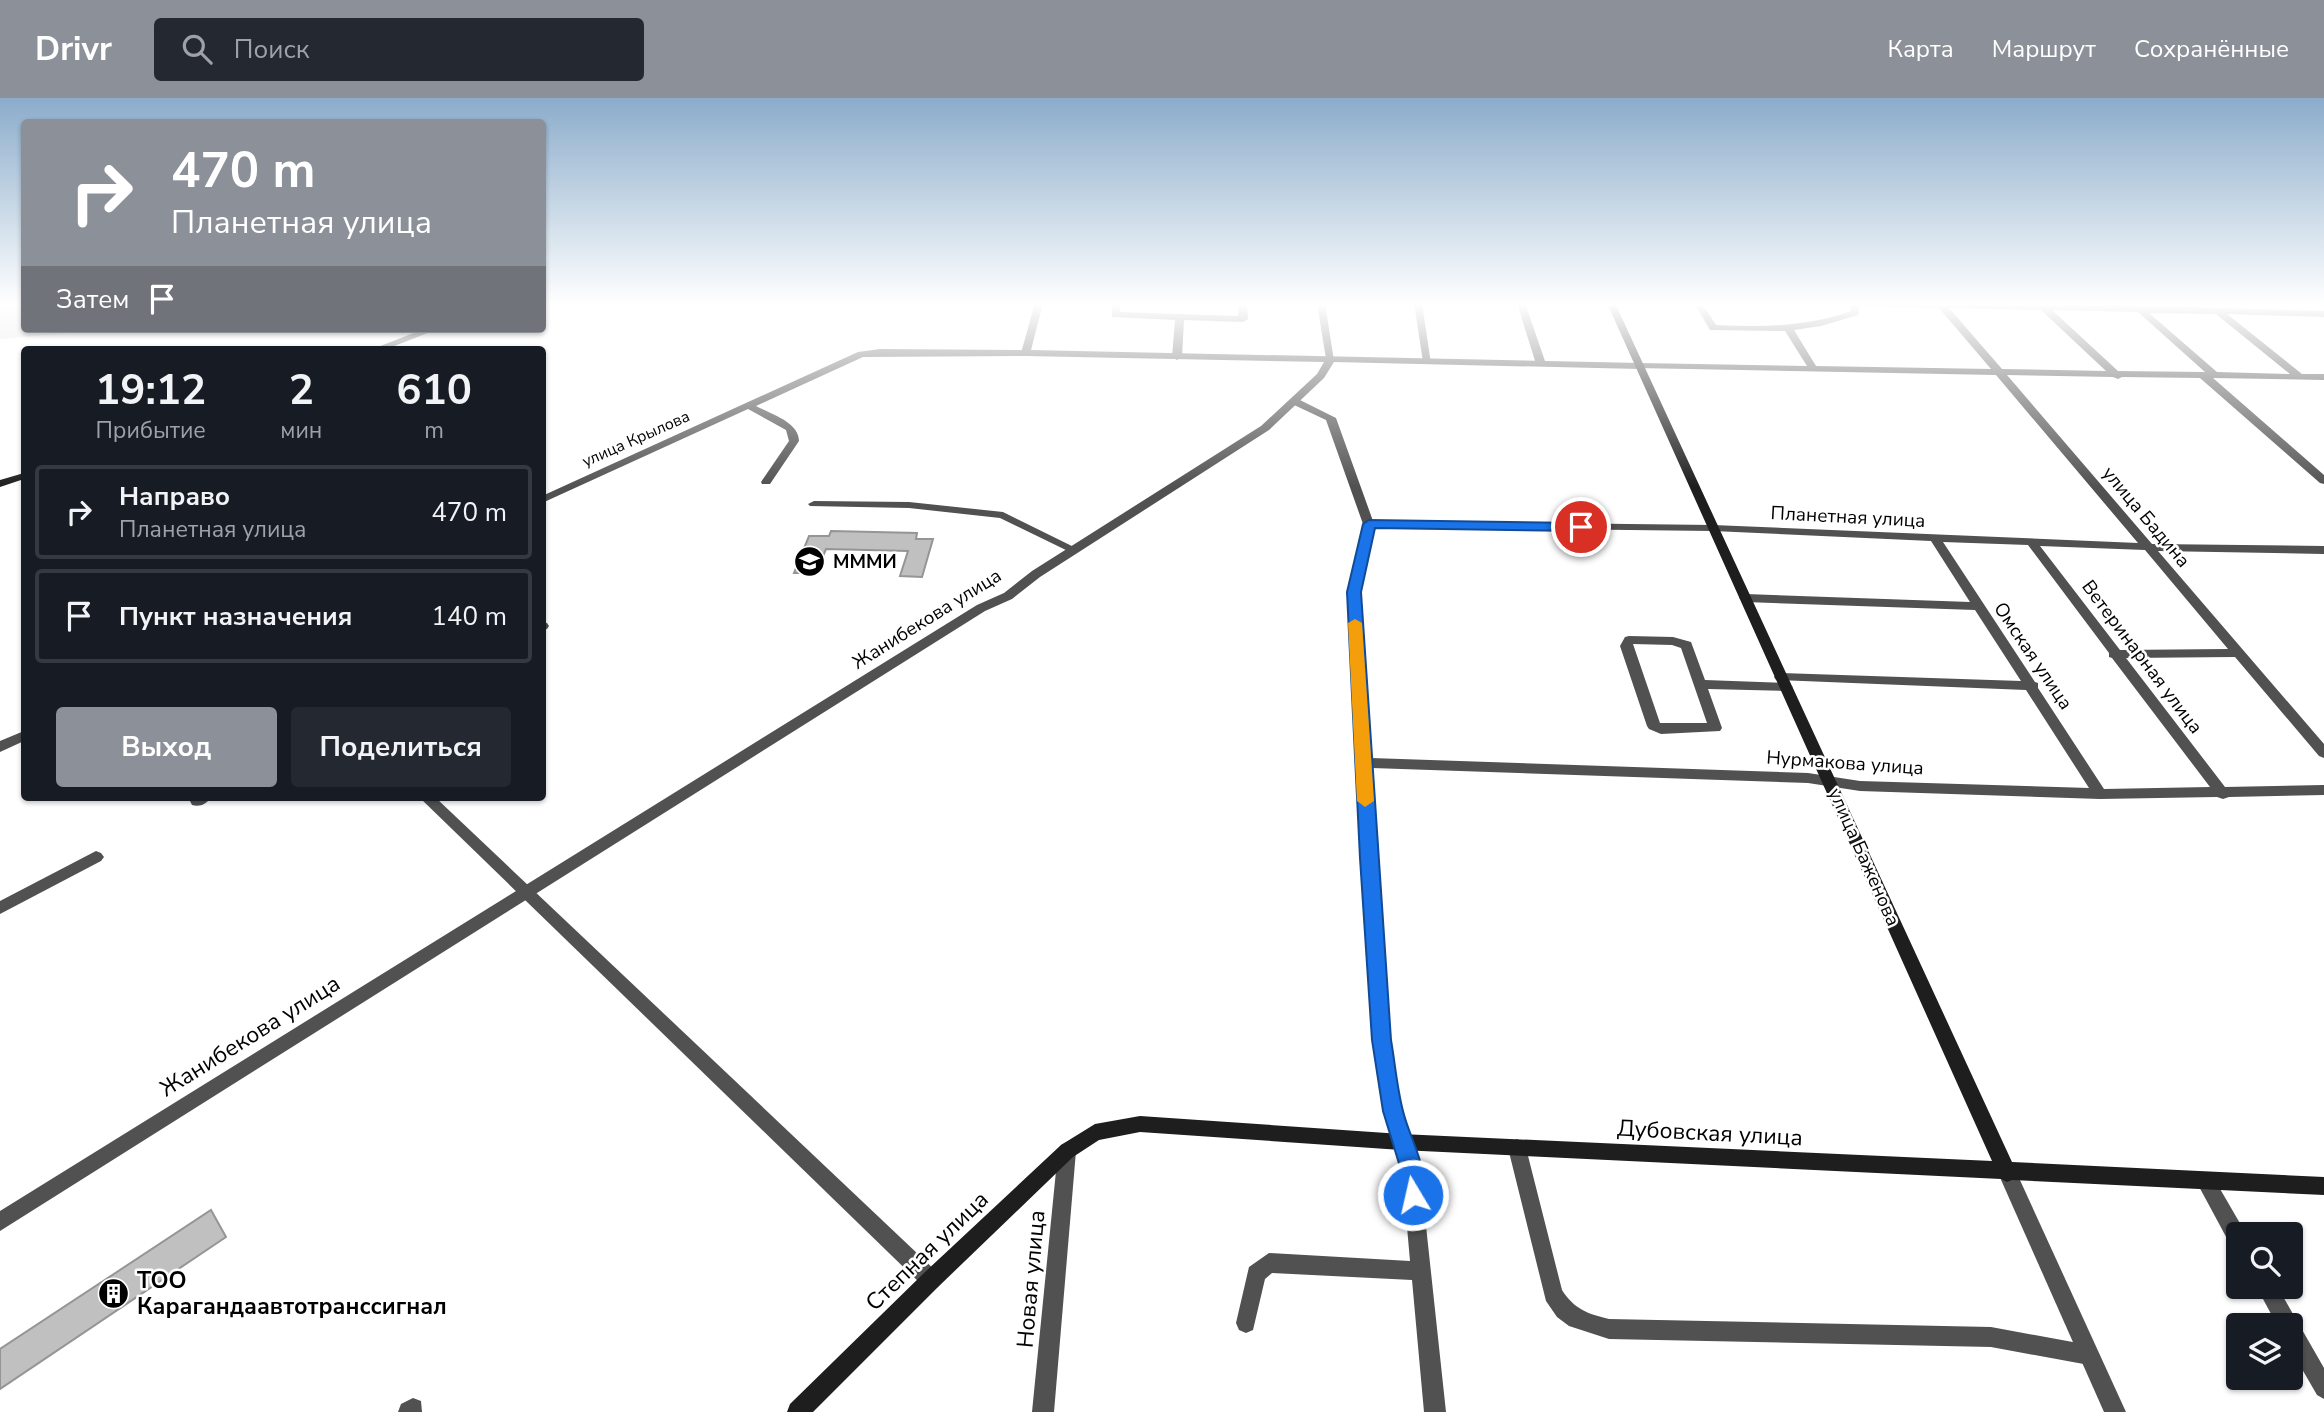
<!DOCTYPE html>
<html lang="ru">
<head>
<meta charset="utf-8">
<style>
	body { margin:0; font-family:"Nunito Sans",sans-serif; background:#242831; color:#f1f3f6; height:100vh; display:flex; flex-direction:column; font-size:26px; white-space:nowrap }
	* { box-sizing:border-box; margin:0 }
	p { font-size:23px; color:#9ea1a6 }
	.icon { flex:none; width:38px; height:38px; fill:none; stroke:currentColor; stroke-width:2; stroke-linecap:round; stroke-linejoin:round }
	.map { position:relative; flex:1; overflow:hidden }
	.drawer { position:absolute; left:21px; top:248px; width:525px; height:455px; display:flex; flex-direction:column; background:#171b24; border-radius:7px; box-shadow:0 2px 5px #0004 }
	.drawer>* { flex:none }
	.banner { position:absolute; left:21px; top:21px; width:525px; height:214px; border-radius:7px; box-shadow:0 2px 5px #0004; background:#8c9099; color:#fff; overflow:hidden }
	.buttons { position:absolute; left:2226px; top:1124px; display:grid; gap:14px }
	.buttons a { display:grid; place-items:center; width:77px; height:77px; border-radius:7px; background:#171b24; box-shadow:0 2px 5px #0004; font-size:35px }
	.pin { position:absolute; display:grid; place-items:center; width:60px; height:60px; color:#fff; margin:-30px; border:4px solid #fff; border-radius:50%; box-shadow:0 2px 7px #0007 }
	.me { position:absolute; width:77px; margin:-38px; rotate:351deg; stroke-linejoin:round; filter:drop-shadow(0 0 5px #0008) }
	.turn { display:flex; align-items:center; gap:24px; height:147px; padding:0 35px; font-size:32px }
	.turn .icon { width:91px; height:91px; stroke-width:2.5 }
	.turn b { display:block; font-size:49px; line-height:60px }
	.then { display:flex; align-items:center; height:66px; padding:0 35px; background:#0003; gap:14px; font-size:26px }
	.eta { display:flex; justify-content:space-evenly; align-items:center; height:119px; text-align:center }
	.eta b { font-size:42px; font-weight:700; line-height:49px }
	.primary-button { display:flex; gap:14px; margin-top:auto; padding:14px 35px }
	.primary-button a { flex:1; height:80px; border-radius:7px; background:#8c9099; color:#fff; font-size:28px; font-weight:700; line-height:80px; text-align:center }
	.primary-button a+a { background:#242831; color:#f1f3f6 }
	ul { padding:0; list-style:none }
	li { display:flex; align-items:center; gap:21px; height:94px; margin:0 14px 10px; padding:0 21px; border:4px solid #363941; border-radius:7px }
	li div { flex:1 }
	li b { display:block; font-size:26px }
	li em { font-style:normal }
	header { display:flex; align-items:center; gap:42px; box-sizing:border-box; height:98px; padding:0 35px; background:#8c9099; color:#fff }
	header strong { font-size:33px }
	nav { display:flex; gap:38px; margin-inline-start:auto; font-size:24px }
	.search { width:490px; height:63px; background:#242831; display:flex; align-items:center; gap:18px; box-sizing:border-box; padding:0 24px; border-radius:7px; color:#9ea1a6; font-size:26px }
	.map>svg:first-child { display:block }
	.green { fill:#d8d8d8 }
	.building { fill:#c0c0c0; stroke:#959595; stroke-width:2 }
	.lines { fill:none; stroke-linecap:round; stroke-linejoin:round }
	.minor { fill:#515151; fill-rule:evenodd }
	.tertiary { fill:#515151; fill-rule:evenodd }
	.secondary { fill:#1e1e1e; fill-rule:evenodd }
	.route { fill:#1a73e8; stroke:#114b97; stroke-width:2 }
	.slow { fill:#f59e0b }
	.labels { text-anchor:middle; dominant-baseline:central; stroke-width:5; stroke-linejoin:round; paint-order:stroke }
	.far-street-label { font-size:16px; fill:#000; stroke:#fff }
	.street-label { font-size:19px; fill:#000; stroke:#fff }
	.poi-label { font-size:19px; font-weight:bold; fill:#000; stroke:#fff; text-anchor:start }
	.near-street-label { font-size:23px; fill:#000; stroke:#fff }
	.near-poi-label { font-size:23px; font-weight:bold; fill:#000; stroke:#fff; text-anchor:start }
</style>
</head>
<body>
<header>
<strong>Drivr</strong>
<div class="search"><svg class="icon" aria-label="search" viewBox="0 0 24 24"><circle cx="10" cy="10" r="6"/><path d="M15 15l6 6"/></svg>Поиск</div>
<nav><a>Карта</a><a>Маршрут</a><a>Сохранённые</a></nav>
</header>
<div class="map">
<svg width="2324" height="1314" viewBox="0 0 2324 1314">
	<rect width="100%" height="100%" fill="#fff"/>
	<path class="green" d="M0,205H24V231H113L0,241Z"/>
	<g class="building">
		<path d="M831,433L917,435L916,441H933L922,479L900,478L908,453L826,451L816,475H794L809,438H829Z"/>
		<path d="M211,1112L226,1139L0,1291V1251Z"/>
	</g>
	<g class="lines">
		<g class="minor">
			<path d="M1112,205H1120V214L1238,218L1239,205H1247L1248,221L1243,224L1184,222L1182,259L1177,262L1172,259L1175,222L1112,219Z"/>
			<path d="M1317,205H1325L1334,263L1326,261Z"/>
			<path d="M1414,205H1422L1431,266L1423,264Z"/>
			<path d="M1517,205H1525L1546,266L1544,268L1536,266Z"/>
			<path d="M1694,205H1702L1716,227C1762,229 1807,229 1851,213V205H2044L2324,213V219L2227,216L2302,276H2324V282L2213,280L2324,377V386L2320,385L2200,280L2122,279L2118,281L2113,279L2007,277L2152,446L2324,448V456L2158,453L2324,646V660L2319,658L2235,559L2126,560L2225,689L2324,687V697L2229,699L2223,701L2217,699L2100,701L1860,693L1808,685L1372,670L1390,942L1402,1013L1420,1072L1446,1314H1424L1412,1182L1272,1175L1265,1181L1253,1232L1246,1235L1239,1232L1236,1225L1249,1169L1269,1155L1410,1163L1402,1072L1384,1013L1372,942L1348,494L1363,426L1326,322L1292,306V302H1300L1336,320L1373,423L1713,427L2138,445L1996,277L1637,270V266L1640,265L1807,268L1785,233L1710,232ZM1860,208L1939,210L1991,271L1816,268L1794,232L1821,228L1858,217ZM1949,210L2041,212L2106,273L2002,271ZM2052,212L2138,214L2205,274L2118,273ZM2149,215L2216,216L2290,276L2217,274ZM1374,429L1713,433L1931,443L1970,504L1745,496L1739,500L1745,504L1975,512L2021,583L1781,575L1776,576L1774,579L1776,582L2026,592L2089,690L1860,683L1808,675L1371,660L1360,494ZM1943,444L2028,447L2109,555V559L2112,560L2210,689L2104,691L2038,590V585L2035,584ZM2040,448L2145,452L2228,551L2120,552Z"/>
			<path d="M880,251L1026,252L1031,255L1026,258L863,259L756,308C771,316 799,324 799,343L770,386H762L761,384L789,343L786,332L748,311L542,405V398L858,254Z"/>
			<path d="M814,403L909,404L1003,414L1080,452L1078,454H1070L1000,420L909,410L810,408L808,406Z"/>
			<path d="M542,524L547,525L549,528L547,531L542,532Z"/>
			<path d="M1629,538L1673,539L1691,544L1705,582L1786,585L1793,589L1786,593L1708,591L1722,630L1720,633L1661,636L1649,631L1647,628L1620,548L1625,539ZM1633,546L1672,547L1681,550L1707,625H1660Z"/>
			<path d="M24,633V643L0,654V643Z"/>
			<path d="M191,700H210C206,707 199,709 192,707L190,703Z"/>
			<path d="M420,700H436L938,1175L941,1182L938,1189L931,1192L924,1189Z"/>
			<path d="M96,753L101,755L104,759L101,763L0,816V803Z"/>
			<path d="M1517,1041L1523,1044L1526,1050L1562,1192C1574,1211 1588,1216 1609,1221L1991,1229L2089,1247L2096,1250L2099,1257L2096,1264L2089,1267L1991,1249L1609,1241L1569,1228L1557,1219L1546,1203L1508,1050L1511,1044Z"/>
			<path d="M1067,1044L1073,1047L1076,1053L1054,1314H1032L1058,1053L1061,1047Z"/>
			<path d="M2205,1074L2212,1077L2245,1134L2238,1136V1150L2231,1148L2196,1083L2198,1077Z"/>
			<path d="M2256,1188H2277L2324,1270V1301L2317,1297L2291,1252V1227H2277Z"/>
			<path d="M413,1300L421,1303L422,1314H398L401,1306Z"/>
		</g>
		<g class="tertiary">
			<path d="M1035,205H1043L1031,252L1640,265L1645,268L1640,271L1334,264L1324,280L1269,332L1040,479L1012,501L985,513L0,1133V1113L977,507L1004,495L1032,473L1261,328L1317,276L1324,264L1026,258L1021,255Z"/>
			<path d="M2007,1066L2014,1069L2126,1314H2104L1998,1075L2000,1069Z"/>
		</g>
		<g class="secondary">
			<path d="M1607,205H1615L2012,1064L2324,1079V1097L2012,1082L2007,1084L2001,1081L1401,1052L1140,1034L1099,1042L1073,1059L938,1189L813,1314H787L790,1306L924,1175L1061,1047L1095,1026L1140,1018L1401,1036L1992,1063Z"/>
			<path d="M424,231H438L384,252H370Z"/>
			<path d="M24,375V381L0,389V382Z"/>
		</g>
	</g>
	<linearGradient id="sky" x2="0" y2="1"><stop stop-color="#8baccb"/><stop offset="0.53" stop-color="#fff"/><stop offset="1" stop-color="#fff" stop-opacity="0"/></linearGradient>
	<rect width="2324" height="389" fill="url(#sky)"/>
	<path class="route" d="M1369,422L1581,425L1587,429L1581,433L1375,430L1361,494L1391,942C1395,965 1397,990 1403,1013C1409,1040 1433,1077 1421,1104L1413,1107L1406,1104L1401,1072L1383,1013L1372,942L1360,760L1347,494L1363,426Z"/>
	<path class="slow" d="M1355,521L1362,525L1374,703L1365,709L1357,703L1348,525Z"/>
	<defs>
		<symbol id="school-disc" viewBox="-11 -11 22 22"><circle r="9.5" fill="#000" stroke="#fff"/><path d="M0-5L7-2L0 1L-7-2ZM-4 1L0 2.5L4 1V4Q0 6-4 4Z" fill="#fff"/></symbol>
		<symbol id="building-disc" viewBox="-11 -11 22 22"><circle r="9.5" fill="#000" stroke="#fff"/><path d="M-4-6H4V6H1V3H-1V6H-4ZM-2.5-4.3h1.7v1.8h-1.7ZM.8-4.3h1.7v1.8H.8ZM-2.5-1h1.7V.8h-1.7ZM.8-1h1.7V.8H.8Z" fill="#fff"/></symbol>
	</defs>
	<g fill-rule="evenodd">
		<use href="#school-disc" x="792" y="446" width="35" height="35"/>
		<use href="#building-disc" x="96" y="1178" width="35" height="35"/>
	</g>
	<g class="labels">
		<g class="far-street-label">
			<text transform="translate(636 341) rotate(-24)">улица Крылова</text>
		</g>
		<g class="street-label">
			<text transform="translate(1848 419) rotate(3)">Планетная улица</text>
			<text transform="translate(2146 419) rotate(50)">улица Бадина</text>
			<text transform="translate(927 521) rotate(-32)">Жанибекова улица</text>
			<text transform="translate(2033 558) rotate(56)">Омская улица</text>
			<text transform="translate(2142 559) rotate(53)">Ветеринарная улица</text>
			<text transform="translate(1845 665) rotate(4)">Нурмакова улица</text>
			<text transform="translate(1864 759) rotate(66)">улица Баженова</text>
		</g>
		<g class="poi-label">
			<text x="833" y="464">МММИ</text>
		</g>
		<g class="near-street-label">
			<text transform="translate(250 938) rotate(-32)">Жанибекова улица</text>
			<text transform="translate(1710 1035) rotate(3)">Дубовская улица</text>
			<text transform="translate(927 1153) rotate(-44)">Степная улица</text>
			<text transform="translate(1031 1181) rotate(-85)">Новая улица</text>
		</g>
		<g class="near-poi-label">
			<text x="137" y="1182">ТОО<tspan x="137" dy="26">Карагандаавтотранссигнал</tspan></text>
		</g>
	</g>
</svg>
<div class="buttons">
<a><svg class="icon" aria-label="search" viewBox="0 0 24 24"><circle cx="10" cy="10" r="6"/><path d="M15 15l6 6"/></svg></a>
<a><svg class="icon" aria-label="layers" viewBox="0 0 24 24"><path d="M12 4l9 5-9 5-9-5zM3 14l9 5 9-5"/></svg></a>
</div>
<div class="pin" style="left:1581px;top:429px;background:#d93025"><svg class="icon" aria-label="arrive" viewBox="0 0 24 24"><path d="M6 21V4h12l-3 4 3 4H6"/></svg></div>
<svg class="me" style="left:1413px;top:1097px" viewBox="-20 -20 40 40"><circle r="17" fill="#1a73e8" stroke="#fff" stroke-width="3"/><path d="M0-11L8 9 0 5-8 9z" fill="#fff"/></svg>
<div class="banner">
<div class="turn"><svg class="icon" aria-label="right" viewBox="0 0 24 24"><path d="M7 20v-9h11M14 6l5 5-5 5"/></svg><div><b>470 m</b>Планетная улица</div></div>
<div class="then">Затем<svg class="icon" aria-label="arrive" viewBox="0 0 24 24"><path d="M6 21V4h12l-3 4 3 4H6"/></svg></div>
</div>
<section class="drawer">
<div class="eta">
<div><b>19:12</b><p>Прибытие</p></div>
<div><b>2</b><p>мин</p></div>
<div><b>610</b><p>m</p></div>
</div>
<ul>
<li><svg class="icon" aria-label="right" viewBox="0 0 24 24"><path d="M7 20v-9h11M14 6l5 5-5 5"/></svg><div><b>Направо</b><p>Планетная улица</p></div><em>470 m</em></li>
<li><svg class="icon" aria-label="arrive" viewBox="0 0 24 24"><path d="M6 21V4h12l-3 4 3 4H6"/></svg><div><b>Пункт назначения</b></div><em>140 m</em></li>
</ul>
<div class="primary-button"><a>Выход</a><a>Поделиться</a></div>
</section>
</div>
</body>
</html>
